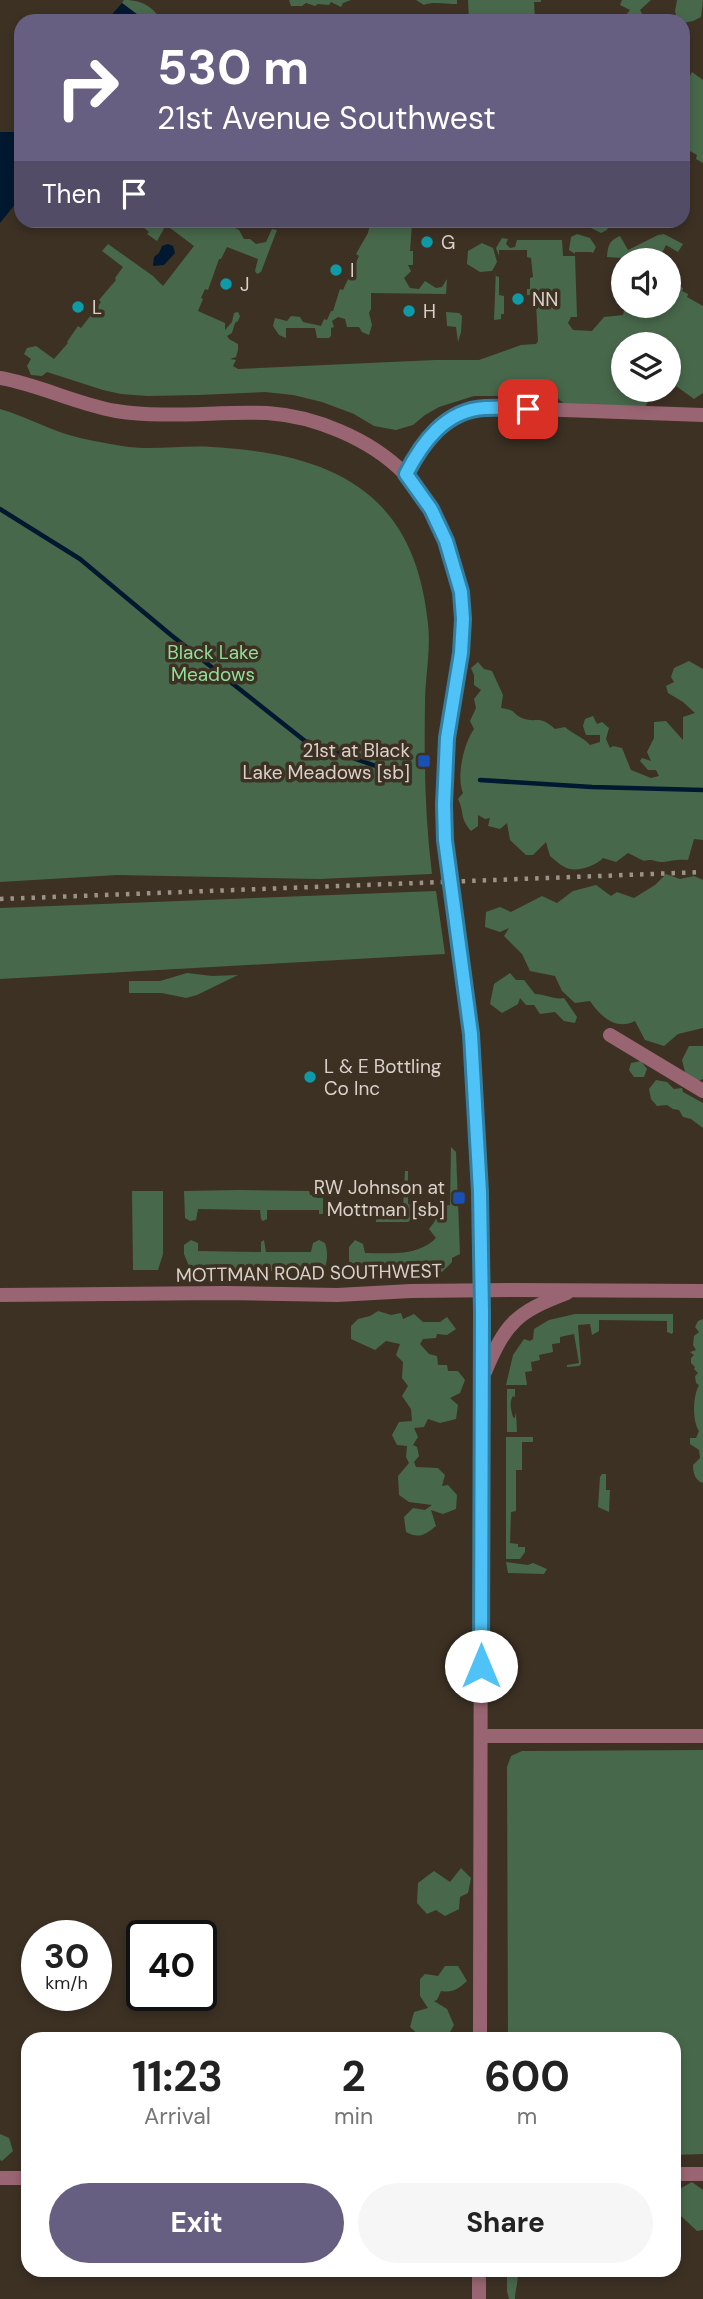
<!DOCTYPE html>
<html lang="en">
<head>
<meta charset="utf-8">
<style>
	body { margin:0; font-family:"DM Sans",sans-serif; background:#f6f6f6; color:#222; height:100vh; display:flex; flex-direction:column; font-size:26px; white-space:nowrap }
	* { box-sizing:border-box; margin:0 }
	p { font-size:23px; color:#767676 }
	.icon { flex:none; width:38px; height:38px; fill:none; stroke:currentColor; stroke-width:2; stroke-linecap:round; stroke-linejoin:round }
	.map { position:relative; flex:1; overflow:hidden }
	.side { position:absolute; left:21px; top:2032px; width:660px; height:245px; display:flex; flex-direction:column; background:#fff; border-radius:21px; box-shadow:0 4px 10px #0003 }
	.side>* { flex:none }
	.guide { position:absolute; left:14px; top:14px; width:676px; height:214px; border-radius:21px; box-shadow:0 4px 10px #0003; background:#675f81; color:#fff; overflow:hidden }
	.controls { position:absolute; left:611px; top:248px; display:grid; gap:14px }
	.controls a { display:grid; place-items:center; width:70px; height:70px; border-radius:50%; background:#fff; box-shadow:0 4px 10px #0003; font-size:35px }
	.speed { position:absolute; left:21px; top:1920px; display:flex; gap:14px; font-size:35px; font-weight:700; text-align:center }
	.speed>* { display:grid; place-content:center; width:91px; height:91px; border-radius:50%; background:#fff; box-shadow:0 4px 10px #0003; line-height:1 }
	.speed small { font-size:18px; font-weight:400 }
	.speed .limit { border:4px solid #111; border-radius:10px; background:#fff; color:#111 }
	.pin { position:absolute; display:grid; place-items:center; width:60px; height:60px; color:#fff; margin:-30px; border-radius:14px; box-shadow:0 4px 10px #0006 }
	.me { position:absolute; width:77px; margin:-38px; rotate:0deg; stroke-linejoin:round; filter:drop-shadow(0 0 5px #0008) }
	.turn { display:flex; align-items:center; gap:24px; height:147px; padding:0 28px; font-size:32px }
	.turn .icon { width:91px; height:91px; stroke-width:2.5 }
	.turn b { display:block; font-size:49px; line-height:60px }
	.then { display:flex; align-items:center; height:66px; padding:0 28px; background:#0003; gap:14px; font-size:26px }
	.eta { display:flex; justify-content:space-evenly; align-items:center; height:119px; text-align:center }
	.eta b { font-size:42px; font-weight:700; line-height:49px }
	.button { display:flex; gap:14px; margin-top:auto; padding:14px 28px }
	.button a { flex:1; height:80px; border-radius:42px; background:#675f81; color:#fff; font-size:28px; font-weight:700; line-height:80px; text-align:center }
	.button a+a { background:#f6f6f6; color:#222 }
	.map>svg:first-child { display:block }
	.green { fill:#48684b }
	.water { fill:#001930 }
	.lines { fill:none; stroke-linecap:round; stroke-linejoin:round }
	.stream { stroke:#001930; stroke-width:4.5 }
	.minor { stroke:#9a6572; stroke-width:14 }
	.tertiary { stroke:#9a6572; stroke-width:14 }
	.rail { stroke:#9c9288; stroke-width:4.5; stroke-dasharray:3.5 7; stroke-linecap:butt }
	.route-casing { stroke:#337fa1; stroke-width:18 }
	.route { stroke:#4fc3f7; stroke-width:12 }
	.culture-dot { fill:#0f9aa8; stroke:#3d3124; stroke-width:2.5 }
	.transit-dot { fill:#1a4fb4; stroke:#3d3124; stroke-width:2.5 }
	.labels { text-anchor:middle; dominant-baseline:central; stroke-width:7; stroke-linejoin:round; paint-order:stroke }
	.poi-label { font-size:19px; fill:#dad2ca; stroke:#3d3124; text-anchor:start }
	.park-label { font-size:19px; fill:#91df99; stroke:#3d3124 }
	.street-label { font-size:19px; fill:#dad2ca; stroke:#3d3124 }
</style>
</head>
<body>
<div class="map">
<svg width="703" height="2299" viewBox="0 0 703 2299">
	<rect width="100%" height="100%" fill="#3d3124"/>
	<g class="green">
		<path d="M124,0C142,0 152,6 162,21H146L122,3Z"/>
		<path d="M289,0H351L343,3L341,7L331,2L329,5L318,4L315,6L306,3L302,6H291Z"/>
		<path d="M416,0H541V2H534L535,21H469L468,0H457V4C447,4 432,1 424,5Z"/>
		<path d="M622,0H651L640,10L646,21H624L623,19L630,10L620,5Z"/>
		<path d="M677,0H703L701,17L693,21L683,23L682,21H675L677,20L675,11Z"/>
		<path d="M692,72L703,80V163L696,159L697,155L688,150L686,153L683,152V78L685,75L690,76Z"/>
		<path d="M146,221H239L235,228L239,230L244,239H250L256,244L266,242L272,229L277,230L261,272L257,274L255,271L258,259L227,247L221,259H219L208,290L205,289L201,298L203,299L198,311L225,323V330L232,322L234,313L238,312L240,316L238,321L235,323L232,333L227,336L229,339L238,344V350L236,357L230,359L236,360L233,366L238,369L435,360H479L521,345L536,344L538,341L536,303L532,302V295H527V289H530V278L533,277L531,258L527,257V250H499V256L496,248L502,238L508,239L506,244L510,248L515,247L517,240H562L563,256H575L577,317H571L568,323L573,330L592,331L604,317L623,315L625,306H668L669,286L675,288L677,285L683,288L682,291L688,294L687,297L703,306V393L694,399L676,386L669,385L668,345H623V390H655L645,407L570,408L552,394L539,406H521L502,396H474L439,407L425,415L413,425L396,430L374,426L354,414L322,402L293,395L265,392L198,395L148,396L121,394L103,390L47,372L42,376L31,375L27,366L31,359L24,354L27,348L36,346L54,359L68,343L67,342L78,326L81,328L101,302L99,300L116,280L115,278L123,267L102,251L108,244L153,276L163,286L194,246L166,225L157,241L147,234L149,232L143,227Z"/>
		<path d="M368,221H409V224H412L410,251H413V265H408L411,271L404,278L410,288L419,289L425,281L436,288L442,287L447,279L446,294L371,293V309L369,313L372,325L369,335L362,332L359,327H347L345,319L338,317L332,321L334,327L331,328V336L329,338H317L315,328H286V338L279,335L273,326L275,318L287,321L291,316L300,317L303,322L321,326L324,319L327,320L331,311H333L340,289L343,290L359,256L356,254L368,233L370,224L367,222Z"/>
		<path d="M591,221V220L611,221L607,230L601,233L591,228Z"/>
		<path d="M577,234L590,238L596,247L593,253L591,252H575V254L569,250L571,237Z"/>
		<path d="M664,234L683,244L678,252L666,245L658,261H623L622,306V258L607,257C608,245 609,241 620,236L628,250L658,235Z"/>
		<path d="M482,243L493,248L497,262L492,271L480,272L467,264L468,251Z"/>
		<path d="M496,269V276L499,277V295L504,296V314H501V319L494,320Z"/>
		<path d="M446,312L459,313L462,316L461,332L458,342L456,327L447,326Z"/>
		<path d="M0,409C24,416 46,428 69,435C86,440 105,443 122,446C151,451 182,445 212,447C334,454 415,492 428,624C431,650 425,678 425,704C424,761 425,818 432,874L319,879L117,875L0,882Z"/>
		<path d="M689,661L703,669V840L694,839L688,860C676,859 672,861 663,862C655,862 652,858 644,861L628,853L616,862L603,858C597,865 580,871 570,869C563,868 555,860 550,856L546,842L533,855H526L510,840L507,823L500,829L488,826L490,818L485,819L478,815V826L471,831C459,817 465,813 458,799L463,793C456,776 464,743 474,729L470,721L476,708L474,699L481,690L474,685V675L471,668L478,662L484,669L492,671L503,695L501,708C517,710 512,714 522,718C537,724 538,714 555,729L565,727C573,734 583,737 590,745L600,742V735H586L583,726L585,719L593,716L597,724L602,722L609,728L606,739L610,748L613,746L622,748L631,770L651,778L659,776L656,770H648L640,761L642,758L651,761L647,752L654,738V722L666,721L683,740V717L695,713L683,702L668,693L666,686L674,682L671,677L674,668Z"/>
		<path d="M666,874L680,879L694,876L703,880V1028L678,1034L664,1046L645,1040L635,1021C616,1031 600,1016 590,1001L575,1003L562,991L555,976L530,971L522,954L504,936L509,928L500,932L485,927L486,912L500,907L511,912L542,896L557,903L573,891L596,885L611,896L617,892L634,898L655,885Z"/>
		<path d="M436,891L445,954L0,979V908Z"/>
		<path d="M187,973L212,976L238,975L197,995L186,998L162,993H129V981H160Z"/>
		<path d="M510,973L516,980H524L535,994C546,994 553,1000 564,998L577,1017L575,1023L564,1021L555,1012L540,1014L534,1005H526L520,998L518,1004L502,1013L490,1004L494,984Z"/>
		<path d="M689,1046H703V1079L695,1082L685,1072L682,1060Z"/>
		<path d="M641,1061L647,1069L644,1077H634L629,1070L631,1063Z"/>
		<path d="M656,1080L667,1082L674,1089L682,1088L683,1092L703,1103V1128L691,1119L683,1117L679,1110L673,1109L667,1105L657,1106L651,1099L649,1089Z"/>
		<path d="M451,1147L456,1152L460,1254L452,1258V1262L442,1272L439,1270L436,1273L434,1269L352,1270L349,1262V1247L355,1240L363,1244L365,1253C389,1253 417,1257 436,1238L429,1229L435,1221L438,1206L450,1205Z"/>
		<path d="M405,1171H408V1204L419,1205L415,1217L408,1222H376V1219L380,1218V1215L384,1213L397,1214L398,1208H403Z"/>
		<path d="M239,1190L309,1191L310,1195H316L317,1198H323V1214H319V1210H267V1219L263,1221L261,1219L260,1210L198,1209L196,1220L190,1221L185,1218L184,1191Z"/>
		<path d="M132,1191H163V1254L158,1270H133Z"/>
		<path d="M191,1240L198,1243V1251L261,1252V1242L264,1240L266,1252H311L313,1243L319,1240L325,1243C328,1252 328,1263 323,1271H191L184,1254V1245Z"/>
		<path d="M378,1311L391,1315L401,1313L403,1319L414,1314L423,1322H440L447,1317L456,1329L447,1335L437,1334L436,1338L423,1339L420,1344L429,1354L437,1356L438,1365H447L448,1371H458L465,1380L460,1393L450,1398L458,1405L456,1419L440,1423L428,1419L424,1427L414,1428L418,1437L413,1445L417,1447L419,1456L414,1462L416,1467L438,1468L445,1475L442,1486L448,1485L457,1495L456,1509L443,1514L431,1510L436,1526C425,1535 419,1539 406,1532L404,1517L413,1508L425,1510L432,1505L409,1502L399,1495L398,1476L409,1463L406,1457L407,1446L397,1445L392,1435L399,1422L412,1421L411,1409L402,1396L408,1386L402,1378L403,1362L396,1355L400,1344L386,1341L375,1350L351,1339V1326L358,1319L370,1316Z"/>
		<path d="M575,1314H673V1332L672,1334L667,1332V1321L599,1320V1331L592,1335L590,1324L578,1325L581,1364L579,1366L567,1367V1365L579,1363L574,1334L560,1337V1343L552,1344L553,1352L539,1355L540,1360L531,1362L532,1371L525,1372L527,1385H506L513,1355L524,1339L530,1341L533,1339L534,1329L549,1320Z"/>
		<path d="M703,1319V1483C695,1481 693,1472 693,1465L700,1458L699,1450L690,1444V1438H696L699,1431C692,1420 693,1396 699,1385L696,1383L695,1376L698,1373L694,1369L695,1367L691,1363V1358L694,1355L690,1352L696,1350L693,1345L694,1336L699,1332L695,1327L698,1321Z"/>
		<path d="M507,1389H515V1397L513,1396C509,1402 511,1410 513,1417L515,1418L516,1412L517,1432H507Z"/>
		<path d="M506,1437H533V1442H522V1470H516V1511L511,1512L510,1543L518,1544V1547H525V1552L520,1559H506Z"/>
		<path d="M602,1474H606V1490H610L609,1512L598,1507L600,1477Z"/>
		<path d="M506,1562L528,1565L533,1563L547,1569L544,1574L508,1573Z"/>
		<path d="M703,1750V2154L674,2155V2039H508L507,1767L511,1756L522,1751Z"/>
		<path d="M461,1868L471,1878L468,1893L460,1897L459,1909L445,1916L436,1910L427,1914L417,1903L418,1883L434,1871L450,1882Z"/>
		<path d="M445,1966H458L467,1981C458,1989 453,1993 441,1991L437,2000L434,2001L447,2009L454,2025L446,2039L422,2038L410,2027L414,2012L428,2008L420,1996V1979L425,1974L438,1976Z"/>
		<path d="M0,2134L9,2138L13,2151L2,2161L0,2160Z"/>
		<path d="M692,2182L703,2190V2230L697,2231L681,2216L674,2218V2192Z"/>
		<path d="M507,2270H516C520,2280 515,2288 515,2299H509L507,2291Z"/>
	</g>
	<g class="water">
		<path d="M122,3L146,21H106Z"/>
		<path d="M0,132H21V197L0,223Z"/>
		<path d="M168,244L173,246L175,253L164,265L153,266L154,257L159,253L162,246Z"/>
	</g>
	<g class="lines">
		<g class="stream">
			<path d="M0,509L80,559L171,635L305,741L401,775"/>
			<path d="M480,780L592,787L703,790"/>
		</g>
		<g class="minor">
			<path d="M406,474C426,436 439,420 482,407L703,415"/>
			<path d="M610,1035L703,1091"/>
			<path d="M481,1736H703"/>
			<path d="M674,2174H703"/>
		</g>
		<g class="tertiary">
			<path d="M0,378C40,385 76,404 116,411C166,419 217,411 267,413C315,416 370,439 404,473C434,503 453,548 460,589C468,630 457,669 451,709C445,753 442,796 445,840C450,893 461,947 467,1000C475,1063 478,1128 480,1191C484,1299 481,1406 481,1514C481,1689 480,1864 480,2039"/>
			<path d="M0,1295L225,1293L337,1295L411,1291L513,1290L703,1291"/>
			<path d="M485,1372C506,1322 517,1312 567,1293"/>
			<path d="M0,2178H28"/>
			<path d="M479,2299V2270"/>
		</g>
		<path class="rail" d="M0,899L703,872"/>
	</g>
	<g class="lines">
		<defs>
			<path id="route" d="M481,1666L482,1312L480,1192L471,1034L445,840L444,805L447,738L461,653L463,619L461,592L446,541L431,509L406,474C422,443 445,410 485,408C499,407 514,408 528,409"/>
		</defs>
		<use href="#route" class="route-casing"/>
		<use href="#route" class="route"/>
	</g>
	<g class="culture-dot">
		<circle cx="427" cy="242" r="7"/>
		<circle cx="336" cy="270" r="7"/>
		<circle cx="226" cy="284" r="7"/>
		<circle cx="518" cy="299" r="7"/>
		<circle cx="78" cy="307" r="7"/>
		<circle cx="409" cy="311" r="7"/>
		<circle cx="310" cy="1077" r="7"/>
	</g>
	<g class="transit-dot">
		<rect x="417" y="754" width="14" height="14" rx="3.5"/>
		<rect x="452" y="1191" width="14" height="14" rx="3.5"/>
	</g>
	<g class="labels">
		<g class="poi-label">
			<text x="441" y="242">G</text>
			<text x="350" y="270">I</text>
			<text x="240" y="284">J</text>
			<text x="532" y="299">NN</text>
			<text x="92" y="307">L</text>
			<text x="423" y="311">H</text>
			<text x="410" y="750" text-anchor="end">21st at Black<tspan x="410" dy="22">Lake Meadows [sb]</tspan></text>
			<text x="324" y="1066">L &amp; E Bottling<tspan x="324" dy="22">Co Inc</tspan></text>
			<text x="445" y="1187" text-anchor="end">RW Johnson at<tspan x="445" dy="22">Mottman [sb]</tspan></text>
		</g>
		<g class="park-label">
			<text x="213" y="652">Black Lake<tspan x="213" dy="22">Meadows</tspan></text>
		</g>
		<g class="street-label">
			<text transform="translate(309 1273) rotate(-1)">MOTTMAN ROAD SOUTHWEST</text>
		</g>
	</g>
</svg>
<div class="controls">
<a><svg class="icon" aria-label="sound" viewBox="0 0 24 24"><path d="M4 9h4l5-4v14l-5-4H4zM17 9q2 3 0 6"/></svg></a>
<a><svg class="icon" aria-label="layers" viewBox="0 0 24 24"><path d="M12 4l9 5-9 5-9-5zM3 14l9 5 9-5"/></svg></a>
</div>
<div class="speed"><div>30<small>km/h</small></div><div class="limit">40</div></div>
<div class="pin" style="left:528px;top:409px;background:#d93025"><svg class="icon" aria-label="arrive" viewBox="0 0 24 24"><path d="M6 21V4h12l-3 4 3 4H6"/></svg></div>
<svg class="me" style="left:481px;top:1666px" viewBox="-20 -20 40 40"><circle r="19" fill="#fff"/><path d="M0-13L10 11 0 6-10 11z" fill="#4fc3f7"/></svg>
<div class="guide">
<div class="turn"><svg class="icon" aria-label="right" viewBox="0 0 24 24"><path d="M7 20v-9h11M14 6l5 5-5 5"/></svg><div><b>530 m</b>21st Avenue Southwest</div></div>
<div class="then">Then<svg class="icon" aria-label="arrive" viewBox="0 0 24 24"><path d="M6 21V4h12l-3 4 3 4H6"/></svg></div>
</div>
<section class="side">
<div class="eta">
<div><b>11:23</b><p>Arrival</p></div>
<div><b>2</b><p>min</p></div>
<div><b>600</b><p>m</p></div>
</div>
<div class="button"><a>Exit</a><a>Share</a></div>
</section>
</div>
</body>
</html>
